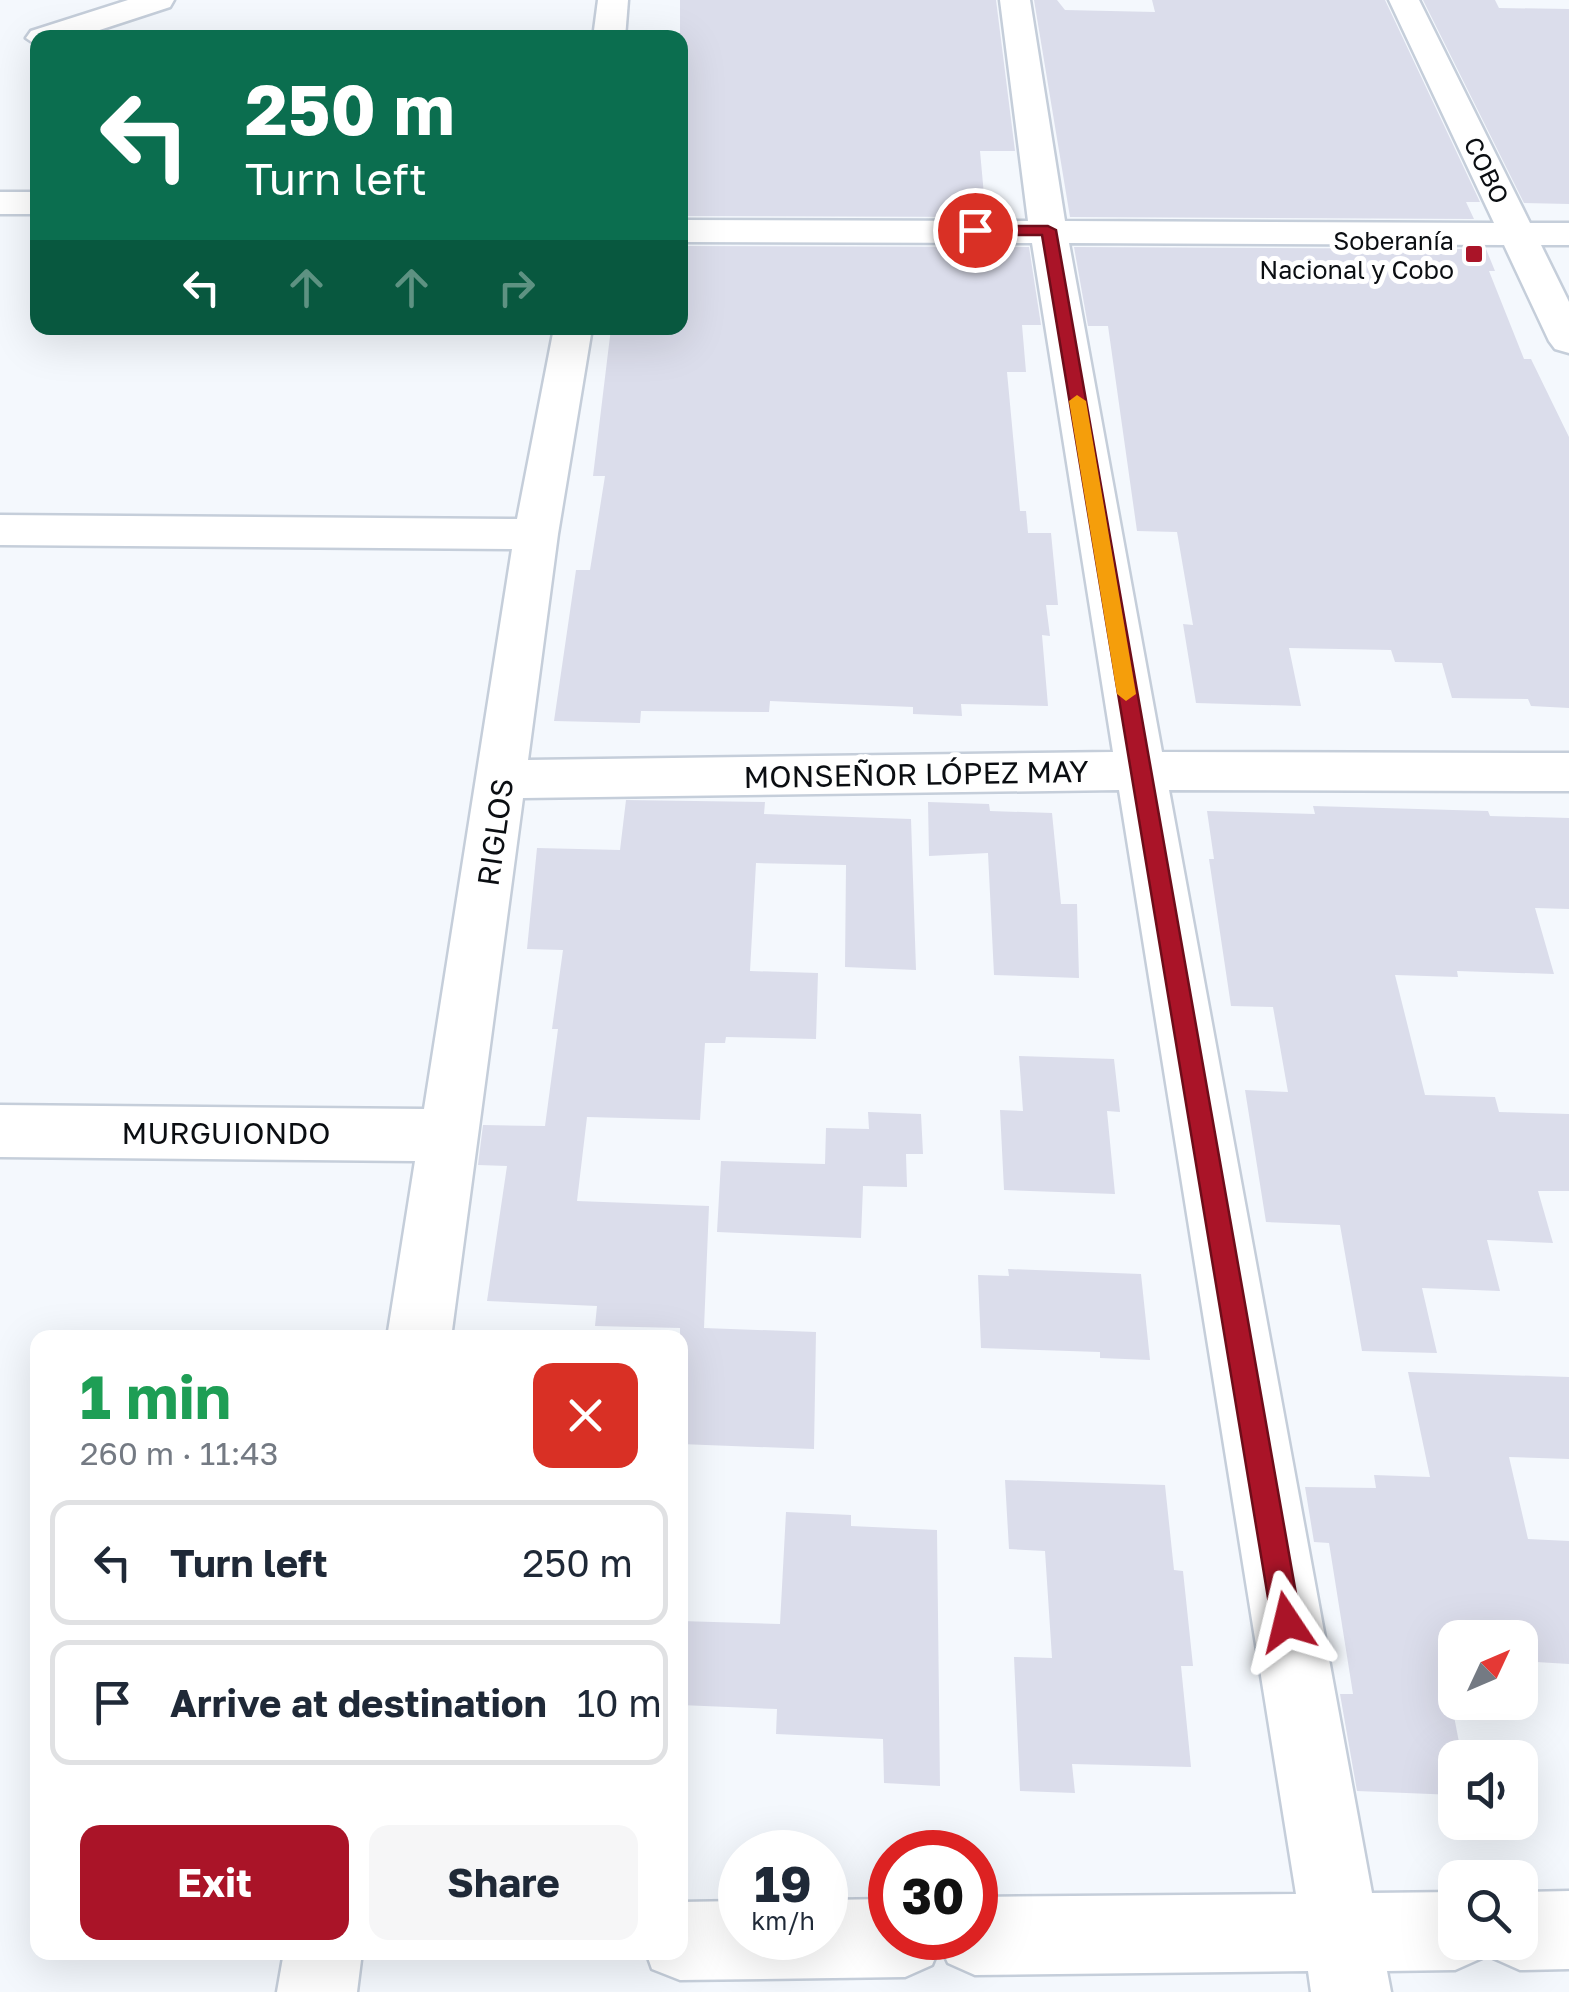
<!DOCTYPE html>
<html lang="en">
<head>
<meta charset="utf-8">
<style>
	body { margin:0; font-family:"Golos Text",sans-serif; background:#f6f6f7; color:#1f2937; height:100vh; display:flex; flex-direction:column; font-size:38px; white-space:nowrap }
	* { box-sizing:border-box; margin:0 }
	p { font-size:32px; color:#747a83 }
	.icon { flex:none; width:55px; height:55px; fill:none; stroke:currentColor; stroke-width:2; stroke-linecap:round; stroke-linejoin:round }
	.map { position:relative; flex:1; overflow:hidden }
	.side { position:absolute; left:30px; top:1330px; width:658px; height:630px; display:flex; flex-direction:column; background:#fff; border-radius:20px; box-shadow:0 10px 40px #0002 }
	.side>* { flex:none }
	.top-card { position:absolute; left:30px; top:30px; width:658px; height:305px; border-radius:20px; box-shadow:0 10px 40px #0002; background:#0b6e4f; color:#fff; overflow:hidden }
	.needle { width:65px; rotate:46deg }
	.buttons { position:absolute; left:1438px; top:1620px; display:grid; gap:20px }
	.buttons a { display:grid; place-items:center; width:100px; height:100px; border-radius:20px; background:#fff; box-shadow:0 10px 40px #0002; font-size:50px }
	.speed { position:absolute; left:718px; top:1830px; display:flex; gap:20px; font-size:50px; font-weight:700; text-align:center }
	.speed>* { display:grid; place-content:center; width:130px; height:130px; border-radius:50%; background:#fff; box-shadow:0 10px 40px #0002; line-height:1 }
	.speed small { font-size:25px; font-weight:400 }
	.speed .limit { border:15px solid #d22; background:#fff; color:#111 }
	.pin { position:absolute; display:grid; place-items:center; width:85px; height:85px; color:#fff; margin:-42px; border:5px solid #fff; border-radius:50%; box-shadow:0 2px 10px #0007 }
	.me { position:absolute; width:110px; margin:-55px; rotate:350deg; stroke-linejoin:round; filter:drop-shadow(0 0 8px #0008) }
	.turn { display:flex; align-items:center; gap:35px; height:210px; padding:0 50px; font-size:45px }
	.turn .icon { width:130px; height:130px; stroke-width:2.5 }
	.turn b { display:block; font-size:70px; line-height:85px }
	.lanes { display:flex; align-items:center; height:95px; padding:0 50px; background:#0003; justify-content:center; gap:50px; direction:ltr }
	.lanes .off { opacity:.35 }
	.round { display:grid; place-items:center; flex:none; width:105px; height:105px; border-radius:20px; background:#f6f6f7 }
	.summary { display:flex; align-items:center; justify-content:space-between; height:170px; padding:0 50px }
	h1 { font-size:60px; font-weight:700; line-height:75px; color:#1e9e55 }
	.button { display:flex; gap:20px; margin-top:auto; padding:20px 50px }
	.button a { flex:1; height:115px; border-radius:20px; background:#aa1428; color:#fff; font-size:40px; font-weight:700; line-height:115px; text-align:center }
	.button a+a { background:#f6f6f7; color:#1f2937 }
	ul { padding:0; list-style:none }
	li { display:flex; align-items:center; gap:30px; height:125px; margin:0 20px 15px; padding:0 30px; border:5px solid #e0e1e3; border-radius:20px }
	li div { flex:1 }
	li b { display:block; font-size:38px }
	li em { font-style:normal }
	.map>svg:first-child { display:block }
	.building { fill:#dbddeb }
	.lines { fill:none; stroke-linecap:round; stroke-linejoin:round }
	.minor-casing { stroke:#c5ceda; stroke-width:5 }
	.minor { fill:#fff; fill-rule:evenodd }
	.route { fill:#aa1428; stroke:#6e0d1a; stroke-width:2.5 }
	.slow { fill:#f59e0b }
	.poi-dot { fill:#aa1428; stroke:#fff; stroke-width:4 }
	.labels { text-anchor:middle; dominant-baseline:central; stroke-width:10; stroke-linejoin:round; paint-order:stroke }
	.far-street-label { font-size:25px; fill:#0b0e12; stroke:#fff }
	.far-poi-label { font-size:25px; fill:#0b0e12; stroke:#fff; text-anchor:end }
	.street-label { font-size:30px; fill:#0b0e12; stroke:#fff }
</style>
</head>
<body>
<div class="map">
<svg width="1569" height="1992" viewBox="0 0 1569 1992">
	<rect width="100%" height="100%" fill="#f4f8fd"/>
	<g class="building">
		<path d="M680,0H996L1015,151H980L986,217L680,216Z"/>
		<path d="M1034,0H1057L1065,10L1155,12L1152,0H1385L1480,202H1466L1474,219L1070,217Z"/>
		<path d="M1423,0H1495L1499,8L1569,9V204L1524,203Z"/>
		<path d="M680,246L1029,247L1041,325H1022L1026,372H1007L1020,511H1026L1028,533H1051L1058,605H1046L1050,636L1042,635L1048,706L961,704L962,716L913,714V707L770,701L769,712L641,711L640,723L554,721L576,570H590L605,476H593L611,328H680Z"/>
		<path d="M1074,247L1486,249L1495,271H1489L1524,359H1531L1569,437V708L1531,706L1528,699L1452,698L1442,663L1395,662L1391,650L1289,648L1301,706L1196,703L1183,624L1193,625L1177,532L1137,531L1108,326H1088Z"/>
		<path d="M626,800L765,802L764,814L911,819L916,970L845,967L846,865L756,863L750,971L818,973L816,1039L726,1037L725,1043H705L700,1120L587,1117L577,1201L709,1206L704,1328L816,1332L814,1449L680,1444V1328L595,1326L597,1306L487,1301L507,1166L478,1165L483,1125L545,1126L558,1029H552L563,950L527,949L537,848L620,850Z"/>
		<path d="M928,802L989,804L990,811L1052,813L1061,904H1077L1079,978L994,975L988,853L929,856Z"/>
		<path d="M1313,806L1488,811L1490,816L1569,818V909L1535,908L1554,974L1457,971L1458,977L1395,975L1425,1095L1495,1097L1499,1112L1569,1114V1191H1538L1553,1243L1487,1240L1500,1291L1422,1288L1437,1353L1362,1351L1340,1225L1266,1222L1245,1090L1288,1092L1273,1007L1231,1006L1209,859H1214L1207,811L1315,814Z"/>
		<path d="M1019,1056L1114,1059L1120,1112L1107,1111L1115,1194L1004,1190L1000,1110L1023,1111Z"/>
		<path d="M868,1112L921,1114L923,1154H906L907,1187L863,1186L861,1238L717,1232L721,1161L825,1164L826,1128L869,1129Z"/>
		<path d="M1008,1269L1141,1274L1150,1360L1100,1358V1352L981,1348L978,1275L1009,1276Z"/>
		<path d="M1408,1372L1569,1377V1459L1509,1457L1528,1539L1569,1541V1664L1520,1661V1638H1455V1670L1445,1669L1462,1758H1455V1795L1357,1791L1340,1694H1353L1329,1543L1314,1542L1305,1487L1376,1488L1374,1475L1430,1477Z"/>
		<path d="M1005,1480L1165,1485L1174,1570L1183,1571L1193,1666H1181L1191,1767L1072,1764L1075,1793L1020,1791L1014,1657L1052,1658L1045,1551L1009,1549Z"/>
		<path d="M786,1512L851,1515V1526L937,1530L940,1786L884,1783L883,1739L776,1734L777,1709L680,1705V1621L780,1624Z"/>
	</g>
	<g class="lines">
		<defs>
			<g id="minor">
				<path d="M128,0H174L170,7L75,38H38V46L26,38L31,31Z"/>
				<path d="M598,0H628L625,38H593Z"/>
				<path d="M1000,0H1030L1065,221L1494,223L1389,0H1419L1530,223H1569V245H1541L1569,302V353L1555,349L1549,341L1504,245L1069,243L1162,752L1569,753V791L1169,790L1372,1893L1455,1892V1942H1520V1892L1569,1891V1969L1520,1970L1493,1958L1488,1946L1482,1958L1455,1970L1387,1971L1391,1992H1311L1308,1971L975,1975L948,1963L940,1946L932,1965L905,1977L680,1980L652,1969L646,1952H680V1902L740,1901V1938H825V1900L890,1899V1938H975V1897L1296,1894L1119,790L523,798L451,1338H387L415,1161L0,1157V1105L424,1109L512,549L0,545V515L517,519L554,328H592L558,534L528,760L1113,752L1032,243L680,242V220L1028,221Z"/>
				<rect x="0" y="192" width="38" height="22"/>
				<path d="M284,1952H362L357,1992H277Z"/>
			</g>
		</defs>
		<use href="#minor" class="minor-casing"/>
		<use href="#minor" class="minor"/>
	</g>
	<path class="route" d="M1048,226L1056,230L1301,1622L1297,1632L1287,1636L1276,1632L1272,1622L1042,235H975L967,230L975,226Z"/>
	<path class="slow" d="M1077,395L1086,401L1136,694L1126,701L1117,694L1069,401Z"/>
	<rect class="poi-dot" x="1464" y="244" width="20" height="20" rx="5"/>
	<g class="labels">
		<g class="far-street-label">
			<text transform="translate(1487 170) rotate(64)">COBO</text>
		</g>
		<g class="far-poi-label">
			<text x="1454" y="240">Soberanía<tspan x="1454" dy="29">Nacional y Cobo</tspan></text>
		</g>
		<g class="street-label">
			<text transform="translate(916 774) rotate(-1)">MONSEÑOR LÓPEZ MAY</text>
			<text transform="translate(495 832) rotate(-82)">RIGLOS</text>
			<text x="226" y="1133">MURGUIONDO</text>
		</g>
	</g>
</svg>
<div class="buttons">
<a><svg class="needle" viewBox="-14 -14 28 28"><path d="M0-13l5 13h-10z" fill="#e53935"/><path d="M0 13l5-13h-10z" fill="#747a83"/></svg></a>
<a><svg class="icon" aria-label="sound" viewBox="0 0 24 24"><path d="M4 9h4l5-4v14l-5-4H4zM17 9q2 3 0 6"/></svg></a>
<a><svg class="icon" aria-label="search" viewBox="0 0 24 24"><circle cx="10" cy="10" r="6"/><path d="M15 15l6 6"/></svg></a>
</div>
<div class="speed"><div>19<small>km/h</small></div><div class="limit">30</div></div>
<div class="pin" style="left:975px;top:230px;background:#d93025"><svg class="icon" aria-label="arrive" viewBox="0 0 24 24"><path d="M6 21V4h12l-3 4 3 4H6"/></svg></div>
<svg class="me" style="left:1287px;top:1622px" viewBox="-20 -20 40 40"><path d="M0-17L14 15 0 8-14 15z" fill="#aa1428" stroke="#fff" stroke-width="4"/></svg>
<div class="top-card">
<div class="turn"><svg class="icon" aria-label="left" viewBox="0 0 24 24"><path d="M17 20v-9H6M10 6l-5 5 5 5"/></svg><div><b>250 m</b>Turn left</div></div>
<div class="lanes"><svg class="icon" aria-label="left" viewBox="0 0 24 24"><path d="M17 20v-9H6M10 6l-5 5 5 5"/></svg><svg class="icon off" aria-label="ahead" viewBox="0 0 24 24"><path d="M12 20V5M6 11l6-6 6 6"/></svg><svg class="icon off" aria-label="ahead" viewBox="0 0 24 24"><path d="M12 20V5M6 11l6-6 6 6"/></svg><svg class="icon off" aria-label="right" viewBox="0 0 24 24"><path d="M7 20v-9h11M14 6l5 5-5 5"/></svg></div>
</div>
<section class="side">
<div class="summary"><div><h1>1 min</h1><p>260 m · 11:43</p></div><a class="round" style="background:#d93025;color:#fff"><svg class="icon" aria-label="close" viewBox="0 0 24 24"><path d="M6 6l12 12M18 6L6 18"/></svg></a></div>
<ul>
<li><svg class="icon" aria-label="left" viewBox="0 0 24 24"><path d="M17 20v-9H6M10 6l-5 5 5 5"/></svg><div><b>Turn left</b></div><em>250 m</em></li>
<li><svg class="icon" aria-label="arrive" viewBox="0 0 24 24"><path d="M6 21V4h12l-3 4 3 4H6"/></svg><div><b>Arrive at destination</b></div><em>10 m</em></li>
</ul>
<div class="button"><a>Exit</a><a>Share</a></div>
</section>
</div>
</body>
</html>
